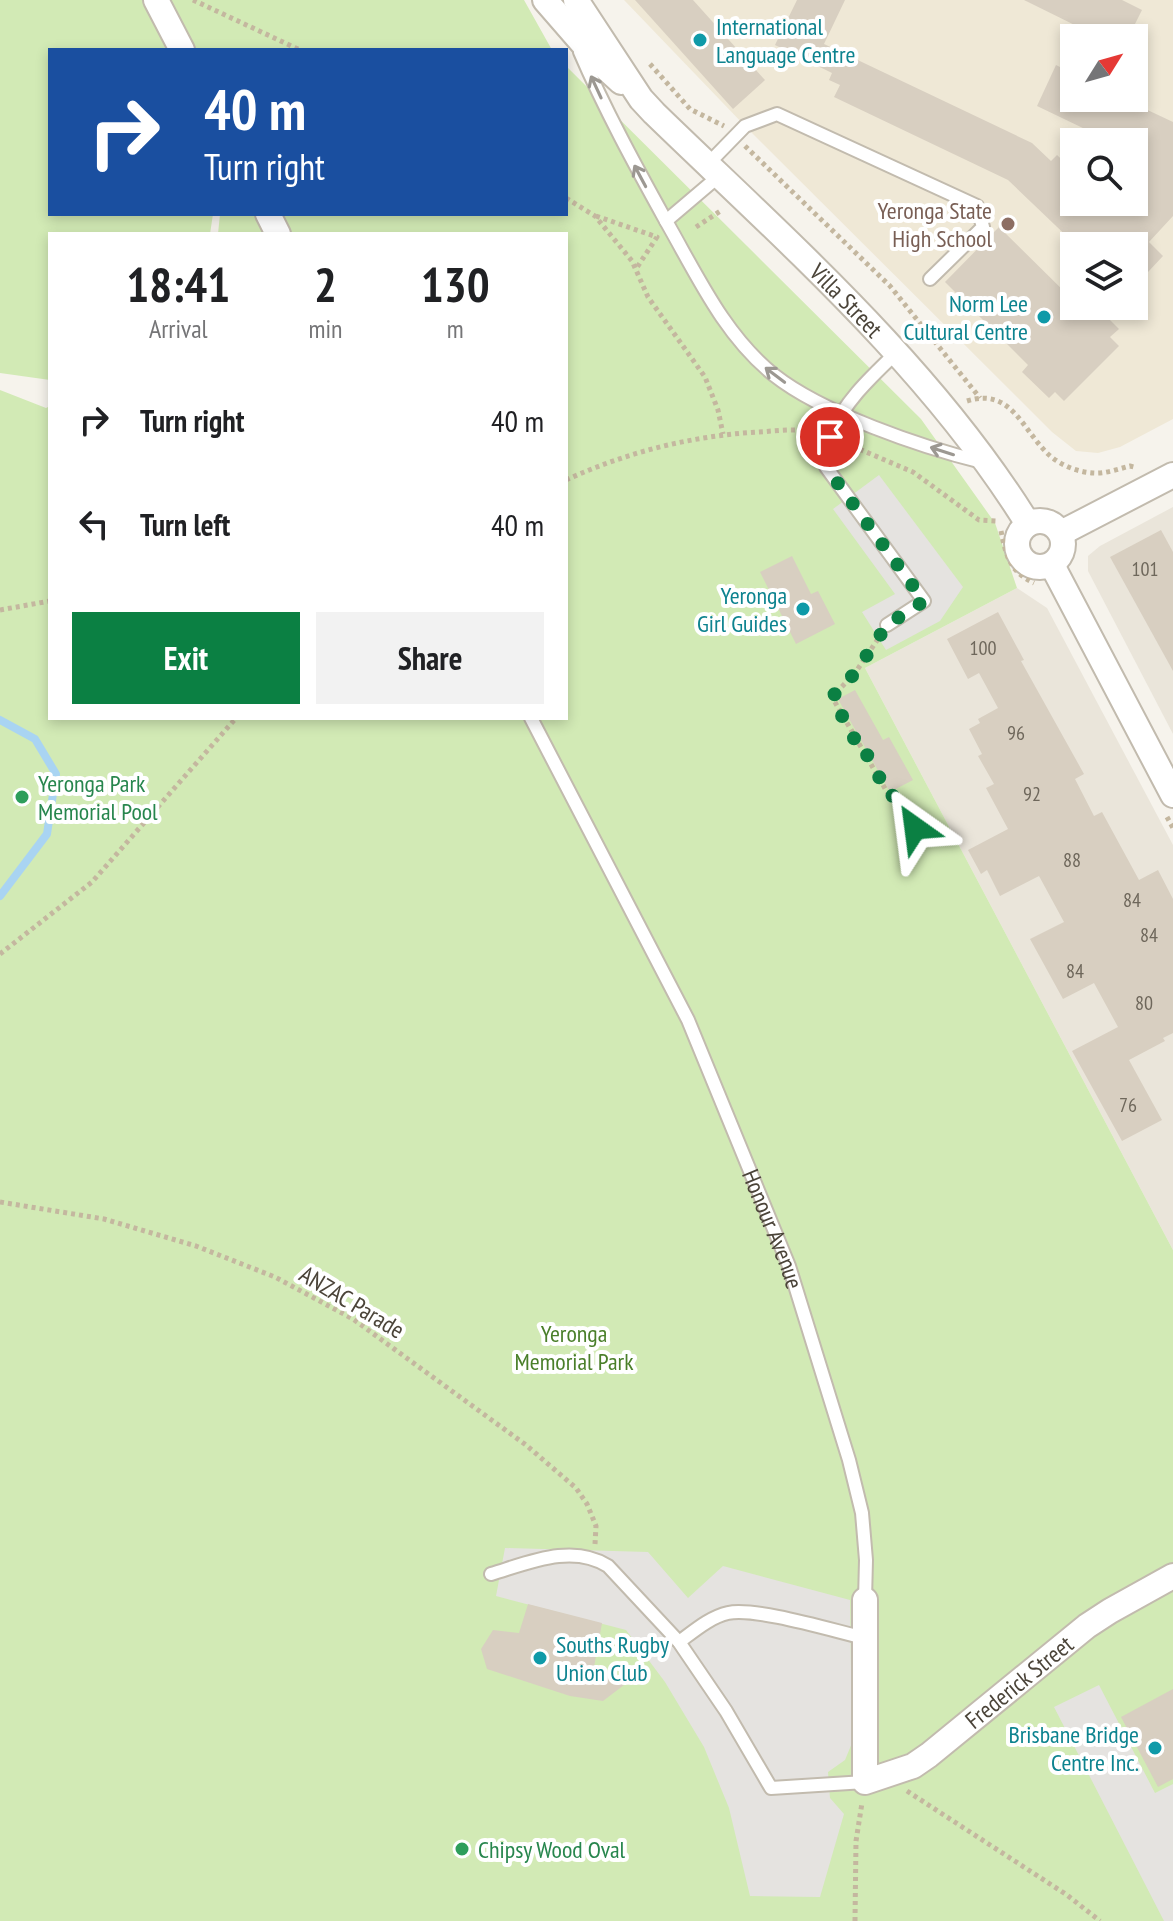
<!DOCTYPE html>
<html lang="en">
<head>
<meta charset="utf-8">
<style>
	body { margin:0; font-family:"PT Sans Narrow",sans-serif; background:#f2f2f2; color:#202124; height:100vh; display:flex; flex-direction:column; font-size:30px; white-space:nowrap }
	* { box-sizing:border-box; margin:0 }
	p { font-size:26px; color:#757577 }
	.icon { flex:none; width:44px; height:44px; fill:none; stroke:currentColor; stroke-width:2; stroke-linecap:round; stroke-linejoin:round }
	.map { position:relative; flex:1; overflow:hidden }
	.drawer { position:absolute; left:48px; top:232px; width:520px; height:488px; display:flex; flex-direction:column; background:#fff; border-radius:0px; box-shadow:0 4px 12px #0003 }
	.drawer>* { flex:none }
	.banner { position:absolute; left:48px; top:48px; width:520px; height:168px; border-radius:0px; box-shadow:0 4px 12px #0003; background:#1a4fa0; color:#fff; overflow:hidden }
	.needle { width:52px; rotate:53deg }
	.fabs { position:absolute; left:1060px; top:24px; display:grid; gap:16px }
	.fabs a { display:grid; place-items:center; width:88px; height:88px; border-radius:0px; background:#fff; box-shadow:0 4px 12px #0003; font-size:40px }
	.pin { position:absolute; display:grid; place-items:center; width:68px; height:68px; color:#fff; margin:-34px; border:4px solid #fff; border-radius:50%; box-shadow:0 2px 8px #0007 }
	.me { position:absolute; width:88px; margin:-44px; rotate:329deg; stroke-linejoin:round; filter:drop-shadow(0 0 6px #0008) }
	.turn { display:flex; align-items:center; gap:28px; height:168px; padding:0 24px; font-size:36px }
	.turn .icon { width:104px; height:104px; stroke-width:2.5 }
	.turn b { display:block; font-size:56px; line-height:68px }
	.eta { display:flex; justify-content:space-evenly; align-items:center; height:136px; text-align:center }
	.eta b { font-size:48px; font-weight:700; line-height:56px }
	.action { display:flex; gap:16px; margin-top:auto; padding:16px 24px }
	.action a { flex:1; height:92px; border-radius:0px; background:#0b8043; color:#fff; font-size:32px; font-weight:700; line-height:92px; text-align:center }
	.action a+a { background:#f2f2f2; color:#202124 }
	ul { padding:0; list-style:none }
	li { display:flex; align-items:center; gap:24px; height:104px; padding:0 24px }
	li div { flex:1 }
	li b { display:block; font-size:30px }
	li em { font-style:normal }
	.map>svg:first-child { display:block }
	.residential { fill:#eae5da }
	.education { fill:#efe8d6; fill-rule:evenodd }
	.green { fill:#d2eab5 }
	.parking { fill:#e5e3e0 }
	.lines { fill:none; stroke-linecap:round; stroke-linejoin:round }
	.stream { stroke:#a9d4f2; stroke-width:8 }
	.building { fill:#d8cfc1 }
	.service-casing { stroke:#c2bbae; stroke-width:16 }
	.minor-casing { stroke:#c2bbae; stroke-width:28 }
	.path { stroke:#c4b79f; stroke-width:5; stroke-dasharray:4 4; stroke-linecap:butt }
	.service { stroke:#fff; stroke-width:12 }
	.minor { stroke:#fff; stroke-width:24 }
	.oneway { stroke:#9c9892 }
	.route { stroke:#0b8043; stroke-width:14; stroke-dasharray:0 25.2 }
	.culture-dot { fill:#0f9aa8; stroke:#fff; stroke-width:3 }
	.education-dot { fill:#8d6e63; stroke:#fff; stroke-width:3 }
	.leisure-dot { fill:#2e9e5b; stroke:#fff; stroke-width:3 }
	.labels { text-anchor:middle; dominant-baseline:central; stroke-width:8; stroke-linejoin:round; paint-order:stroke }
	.number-label { font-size:20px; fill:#6e675b }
	.culture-label { font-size:24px; fill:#0d838f; stroke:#fff; text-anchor:end }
	.education-label { font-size:24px; fill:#785e54; stroke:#fff; text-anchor:end }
	.street-label { font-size:24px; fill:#4b4439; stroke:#fff }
	.leisure-label { font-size:24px; fill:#27864d; stroke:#fff; text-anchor:start }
	.park-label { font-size:24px; fill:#4a7f2a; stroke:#fff }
</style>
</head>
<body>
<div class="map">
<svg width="1173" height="1921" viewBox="0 0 1173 1921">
	<rect width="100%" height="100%" fill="#f6f3ec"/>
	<g class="residential">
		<path d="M1173,507V734L1088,571V556L1100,546Z"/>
		<path d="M1017,588L1047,608L1173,845V1250L865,668Z"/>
	</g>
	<path class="education" d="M624,0H1173V419L1120,447L1098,453L1076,451L1052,432L745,126ZM1074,38H1134V98H1074ZM1074,142H1134V202H1074ZM1074,246H1134V306H1074Z"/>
	<g class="green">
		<path d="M0,0H524L552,50H50V214H213L210,234H50V380L0,373Z"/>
		<path d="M566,66L921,419L995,523L1017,588L865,668L1173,1250V1921H0V390L46,408L50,406V718H566V234H218L220,214H566Z"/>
	</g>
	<g class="parking">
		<path d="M879,475L963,587L940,621L886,650L862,612L895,594L833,509Z"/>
		<path d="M505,1548L648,1552L688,1598L723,1566L850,1600L852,1743L845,1760L828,1772L830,1798L844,1814L820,1897L750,1896L729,1808L704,1747L665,1682L626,1630L496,1596Z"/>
		<path d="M1099,1685L1155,1793L1173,1784V1921H1164L1054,1707Z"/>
	</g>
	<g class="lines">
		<path class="stream" d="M0,720L35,739L56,774L47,834L0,896"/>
	</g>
	<g class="building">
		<path d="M635,0H693L765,80L733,109Z"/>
		<path d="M797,0H845L824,44L1032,143L1051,161L1057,155L1074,171V202H1134V142H1112L1037,106L1056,65L1074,74V98H1122L1173,122V216L1149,242L1163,256L1134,287V246H1077L1008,180L834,97L840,85L829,80L832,73L775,45Z"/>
		<path d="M1024,0H1122L1142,10L1128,38H1101Z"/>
		<path d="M999,227L1074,301V306H1096L1119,329L1110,337L1119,346L1064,401L1055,392L1049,398L1022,372L1028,365L945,282Z"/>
		<path d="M1161,530L1173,552V671L1110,557Z"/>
		<path d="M792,556L811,594L818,591L835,624L796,644L760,572Z"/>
		<path d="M998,612L1024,660L1021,661L1084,774L1075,779L1094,816L1102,812L1139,880L1158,870L1173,899V1033L1163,1038L1165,1041L1129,1060L1162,1120L1122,1141L1072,1051L1118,1027L1094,983L1063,999L1030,939L1064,922L1039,876L1000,896L987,870L981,874L968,850L1008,829L986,788L994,784L978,756L982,754L969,729L980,723L978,719L998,708L979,673L968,679L947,639Z"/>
		<path d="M855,690L883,740L889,737L913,780L890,792L838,699Z"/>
		<path d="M528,1604L602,1623L594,1667L624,1685L603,1701L570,1696L487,1669L481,1649L493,1630L519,1633Z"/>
		<path d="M1173,1689V1779L1158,1787L1121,1717Z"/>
	</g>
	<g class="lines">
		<defs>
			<g id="service">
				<path d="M580,52C605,110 635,165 666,221C697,275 724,335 774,375C822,413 921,447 982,462"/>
				<path d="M707,165L745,126L777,114L977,206L983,227L930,279"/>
				<path d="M666,221L719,176"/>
				<path d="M887,625L924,601L826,467C828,456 827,444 831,434C844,402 871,377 896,353"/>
				<path id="s1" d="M531,718L688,1020L789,1266L849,1460L862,1513L866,1560L865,1600"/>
				<path d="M491,1574C528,1563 572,1543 608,1566L679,1642L726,1711L771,1788L865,1782"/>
				<path d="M679,1642C694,1631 710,1617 728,1613C756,1607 834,1631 865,1638"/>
			</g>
			<g id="minor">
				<path d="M156,0L182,50"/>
				<path d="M545,0L598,61L621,82"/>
				<path id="s2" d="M576,0L641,99L654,113C787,242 930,366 1028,524"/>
				<path d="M268,214L278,234"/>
				<circle cx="1040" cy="544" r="23"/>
				<path d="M1061,533L1173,475"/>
				<path d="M1052,565L1173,795"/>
				<path id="s3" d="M865,1600V1782L913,1766L929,1755L1087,1626L1110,1611L1173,1576"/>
			</g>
		</defs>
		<use href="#service" class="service-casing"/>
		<use href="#minor" class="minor-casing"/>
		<g class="path">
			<path d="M193,0L300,50"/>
			<path d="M650,64L690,109L724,126"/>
			<path d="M745,146L890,286L980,398"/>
			<path d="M566,198L595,216L632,261L648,297L705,377L718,410L723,434"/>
			<path d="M596,216L657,237L636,269"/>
			<path d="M696,227L722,210"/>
			<path d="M967,401C1011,387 1022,429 1048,454C1060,465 1077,472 1093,473C1105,474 1118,469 1130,466L1134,467"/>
			<path d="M845,443L913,472L979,520L997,521"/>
			<path d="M566,480C627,452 691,436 758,432C776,431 795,428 813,432"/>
			<path d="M1001,531C1006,556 1010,572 1034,583"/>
			<path d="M0,610L50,601"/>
			<path d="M878,639L855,673L832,697L890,797L896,794L915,828"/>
			<path d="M1167,817L1173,828"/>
			<path d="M0,954L92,882L236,718"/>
			<path d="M0,1202L104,1219L196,1246L275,1277L353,1319L526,1445L576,1488L587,1504L596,1526L595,1544"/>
			<path d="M907,1791L1067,1895L1100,1921"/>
			<path d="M855,1921L856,1841L862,1803"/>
		</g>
		<use href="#service" class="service"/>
		<use href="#minor" class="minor"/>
	</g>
	<defs><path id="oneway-shaft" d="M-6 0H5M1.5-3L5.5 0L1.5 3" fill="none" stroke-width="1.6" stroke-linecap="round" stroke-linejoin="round" transform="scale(2)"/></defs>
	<g class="oneway">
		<use href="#oneway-shaft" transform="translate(596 87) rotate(-115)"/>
		<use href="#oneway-shaft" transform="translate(640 176) rotate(-118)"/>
		<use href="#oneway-shaft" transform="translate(775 375) rotate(-143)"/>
		<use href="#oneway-shaft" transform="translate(942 451) rotate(-162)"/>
	</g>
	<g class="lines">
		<path class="route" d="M830,437L826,467L924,601L887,625L855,673L832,697L863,755L866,753L890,797L896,794L915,828"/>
	</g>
	<g class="culture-dot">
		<circle cx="700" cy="40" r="8"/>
		<circle cx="1044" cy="317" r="8"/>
		<circle cx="803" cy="609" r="8"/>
		<circle cx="540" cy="1658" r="8"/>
		<circle cx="1155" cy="1748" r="8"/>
	</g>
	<circle class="education-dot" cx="1008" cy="224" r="8"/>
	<g class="leisure-dot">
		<circle cx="22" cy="797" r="8"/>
		<circle cx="462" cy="1849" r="8"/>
	</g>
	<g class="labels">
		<g class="number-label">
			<text x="1145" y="569">101</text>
			<text x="983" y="648">100</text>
			<text x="1016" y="733">96</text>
			<text x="1032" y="794">92</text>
			<text x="1072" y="860">88</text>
			<text x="1132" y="900">84</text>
			<text x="1149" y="935">84</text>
			<text x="1075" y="971">84</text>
			<text x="1144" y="1003">80</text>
			<text x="1128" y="1105">76</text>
		</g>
		<g class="culture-label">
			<text x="716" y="26" text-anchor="start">International<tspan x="716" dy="28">Language Centre</tspan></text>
			<text x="1028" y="303">Norm Lee<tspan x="1028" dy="28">Cultural Centre</tspan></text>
			<text x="787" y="595">Yeronga<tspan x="787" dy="28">Girl Guides</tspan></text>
			<text x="556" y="1644" text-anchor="start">Souths Rugby<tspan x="556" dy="28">Union Club</tspan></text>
			<text x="1139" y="1734">Brisbane Bridge<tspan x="1139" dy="28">Centre Inc.</tspan></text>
		</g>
		<g class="education-label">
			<text x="992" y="210">Yeronga State<tspan x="992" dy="28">High School</tspan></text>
		</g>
		<g class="street-label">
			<text stroke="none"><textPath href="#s2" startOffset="406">Villa Street</textPath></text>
			<text stroke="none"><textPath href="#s1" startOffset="566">Honour Avenue</textPath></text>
			<text transform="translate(352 1302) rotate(31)">ANZAC Parade</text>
			<text stroke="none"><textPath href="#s3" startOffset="368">Frederick Street</textPath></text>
		</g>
		<g class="leisure-label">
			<text x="38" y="783">Yeronga Park<tspan x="38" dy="28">Memorial Pool</tspan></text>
			<text x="478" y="1849">Chipsy Wood Oval</text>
		</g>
		<g class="park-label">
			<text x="574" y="1333">Yeronga<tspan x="574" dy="28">Memorial Park</tspan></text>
		</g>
	</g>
</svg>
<div class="fabs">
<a><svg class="needle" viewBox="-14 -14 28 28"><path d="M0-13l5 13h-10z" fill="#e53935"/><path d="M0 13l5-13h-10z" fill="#757577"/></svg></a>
<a><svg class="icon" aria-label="search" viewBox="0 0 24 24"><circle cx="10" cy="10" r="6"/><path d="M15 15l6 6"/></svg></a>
<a><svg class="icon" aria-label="layers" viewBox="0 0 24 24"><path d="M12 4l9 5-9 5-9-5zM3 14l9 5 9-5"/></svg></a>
</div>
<div class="pin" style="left:830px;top:437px;background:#d93025"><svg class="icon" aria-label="arrive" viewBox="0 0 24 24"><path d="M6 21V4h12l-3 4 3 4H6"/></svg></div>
<svg class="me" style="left:915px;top:828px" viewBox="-20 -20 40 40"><path d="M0-17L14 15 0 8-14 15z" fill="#0b8043" stroke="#fff" stroke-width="4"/></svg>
<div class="banner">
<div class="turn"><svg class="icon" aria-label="right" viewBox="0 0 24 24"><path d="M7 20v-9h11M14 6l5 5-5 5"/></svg><div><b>40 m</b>Turn right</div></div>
</div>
<section class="drawer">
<div class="eta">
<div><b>18:41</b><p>Arrival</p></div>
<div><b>2</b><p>min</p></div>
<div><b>130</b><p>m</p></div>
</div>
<ul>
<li><svg class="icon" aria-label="right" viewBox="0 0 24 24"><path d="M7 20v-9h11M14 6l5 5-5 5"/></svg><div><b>Turn right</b></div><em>40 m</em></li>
<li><svg class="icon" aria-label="left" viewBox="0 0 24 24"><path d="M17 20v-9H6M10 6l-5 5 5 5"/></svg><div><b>Turn left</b></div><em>40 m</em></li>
</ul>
<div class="action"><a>Exit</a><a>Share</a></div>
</section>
</div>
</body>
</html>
